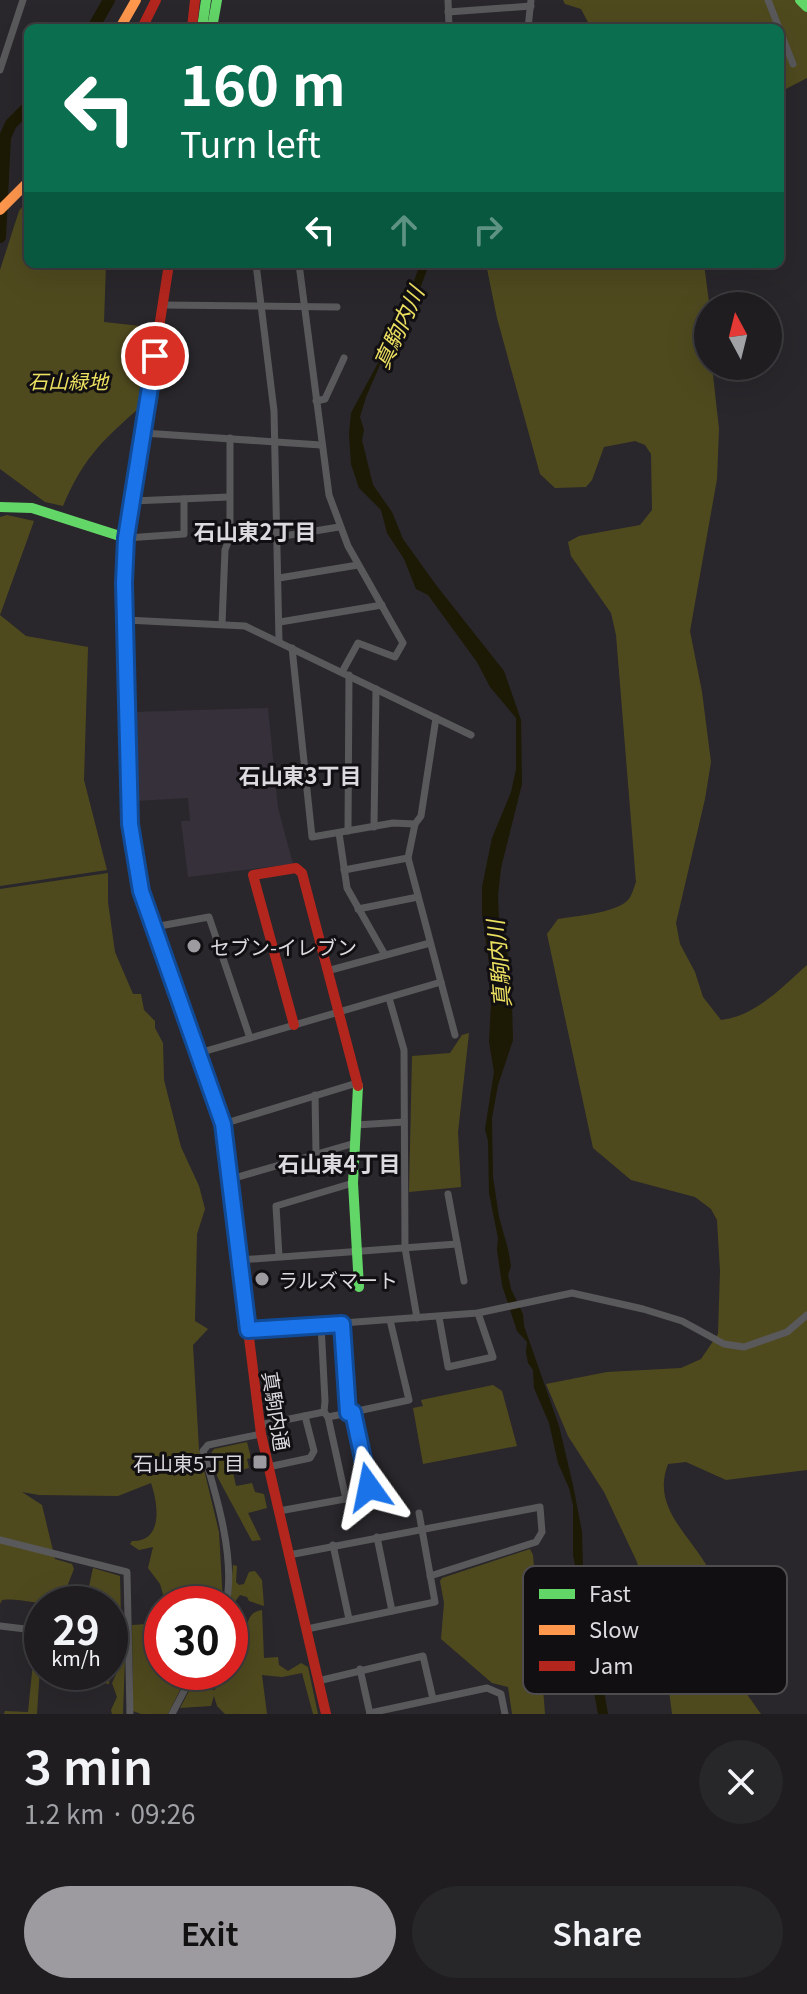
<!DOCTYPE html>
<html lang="en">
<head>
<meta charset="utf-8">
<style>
	body { margin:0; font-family:Georgia,"Noto Sans JP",serif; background:#272629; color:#f1f3f6; height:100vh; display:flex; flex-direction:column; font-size:30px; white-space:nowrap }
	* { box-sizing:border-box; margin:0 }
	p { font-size:26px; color:#a1a2a5 }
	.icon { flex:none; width:44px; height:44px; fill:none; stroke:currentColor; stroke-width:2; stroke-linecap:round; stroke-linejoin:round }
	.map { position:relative; height:1714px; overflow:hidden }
	.sheet { display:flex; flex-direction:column; background:#1f1d20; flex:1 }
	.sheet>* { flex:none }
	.top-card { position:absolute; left:24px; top:24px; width:760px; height:244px; border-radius:12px; box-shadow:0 8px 32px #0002,0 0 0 2px #3c3b3e; background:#0b6e4f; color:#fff; overflow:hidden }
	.needle { width:52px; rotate:353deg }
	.tools { position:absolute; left:694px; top:292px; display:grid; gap:16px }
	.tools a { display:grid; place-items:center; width:88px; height:88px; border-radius:50%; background:#1f1d20; box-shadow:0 8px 32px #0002,0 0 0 2px #3c3b3e; font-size:40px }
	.speed { position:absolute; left:24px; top:1586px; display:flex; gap:16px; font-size:40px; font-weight:700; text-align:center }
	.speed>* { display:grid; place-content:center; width:104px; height:104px; border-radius:50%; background:#1f1d20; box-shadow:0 8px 32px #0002,0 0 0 2px #3c3b3e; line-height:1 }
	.speed small { font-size:20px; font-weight:400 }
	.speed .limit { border:12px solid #d22; background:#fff; color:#111 }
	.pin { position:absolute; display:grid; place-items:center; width:68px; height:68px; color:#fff; margin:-34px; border:4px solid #fff; border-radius:50%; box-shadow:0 2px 8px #0007 }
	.me { position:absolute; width:88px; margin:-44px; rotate:348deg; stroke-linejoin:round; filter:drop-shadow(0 0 6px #0008) }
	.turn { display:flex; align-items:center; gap:28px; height:168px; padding:0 24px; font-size:36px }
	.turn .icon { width:104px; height:104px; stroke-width:2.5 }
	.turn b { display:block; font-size:56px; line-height:68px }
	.lanes { display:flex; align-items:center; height:76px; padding:0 24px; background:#0003; justify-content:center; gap:40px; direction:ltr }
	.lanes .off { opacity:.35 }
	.round { display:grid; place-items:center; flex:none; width:84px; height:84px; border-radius:42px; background:#272629 }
	.summary { display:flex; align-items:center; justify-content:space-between; height:136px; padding:0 24px }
	h1 { font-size:48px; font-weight:600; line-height:60px }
	.primary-button { display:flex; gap:16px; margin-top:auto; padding:16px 24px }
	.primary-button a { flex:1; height:92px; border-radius:48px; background:#9d9b9f; color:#111; font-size:32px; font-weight:600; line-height:92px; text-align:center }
	.primary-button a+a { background:#272629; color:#f1f3f6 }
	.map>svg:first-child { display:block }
	.built { fill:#36303a }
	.green { fill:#4f4a1e }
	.water { fill:#1c1904 }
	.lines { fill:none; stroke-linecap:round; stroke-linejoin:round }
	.river { stroke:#1c1904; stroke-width:12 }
	.street { stroke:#59585b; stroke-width:7 }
	.fast { stroke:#63d668; stroke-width:10 }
	.slow { stroke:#ff974d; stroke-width:10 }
	.jam { stroke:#b3261e; stroke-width:10 }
	.route-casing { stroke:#114b97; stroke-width:20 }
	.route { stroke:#1a73e8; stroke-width:14 }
	.poi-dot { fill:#9d9b9f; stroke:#110f12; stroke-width:3 }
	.labels { text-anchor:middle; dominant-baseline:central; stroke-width:6; stroke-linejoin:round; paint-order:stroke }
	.park-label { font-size:20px; font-style:italic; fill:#ede161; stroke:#110f12 }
	.poi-label { font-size:20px; fill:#dcdade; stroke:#110f12; text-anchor:start }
	.street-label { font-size:20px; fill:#dcdade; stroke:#110f12 }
	.water-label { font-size:22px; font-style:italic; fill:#ece061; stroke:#110f12 }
	.neighbourhood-label { font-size:22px; font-weight:bold; fill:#dcdade; stroke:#110f12 }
	.key { fill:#110f12; stroke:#4e4c4f; stroke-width:2 }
	.key-label { font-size:22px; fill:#dcdade }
</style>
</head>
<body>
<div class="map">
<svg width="807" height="1714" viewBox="0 0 807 1714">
	<rect width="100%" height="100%" fill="#29272b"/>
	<path class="built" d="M268,708L278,808L293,864L188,877L181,821H190L188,798L136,801L135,712Z"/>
	<g class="green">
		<path d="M563,0H807V78L780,92V28H591L581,9L565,4Z"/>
		<path d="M28,199V264H106L104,322L149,327L137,410C100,442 82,461 63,506L45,502L0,469V270L19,211Z"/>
		<path d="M486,264H704L709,302L708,366H712L719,429L717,479L690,631L702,692L711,762L705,799L676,923L680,944L695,972L703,997L721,1020C756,1016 782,987 807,965V1470L726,1480L686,1462L668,1464C648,1515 705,1543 716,1588L696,1614L699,1627L761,1714H672L669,1690L637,1562L604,1492L568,1436L546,1384L607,1372L681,1368L701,1359L718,1334L720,1271L717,1220L711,1209L695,1197L631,1180L593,1148L547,934L558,919C576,916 616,913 628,900C632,896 634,887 636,882L616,635L611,613L571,556L568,542L579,536L640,525L652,510L651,454L645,445L635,441L604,447L592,480L586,487L555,488L540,474L497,318Z"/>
		<path d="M7,515L34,521L0,615L26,636L88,647L84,780L107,870L0,886V517Z"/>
		<path d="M108,873V902L115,952L133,994H141L144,1010L155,1021V1028L163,1043L164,1080L181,1147L199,1186L205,1209L197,1234L195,1321L208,1329L193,1345L199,1449L219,1532L223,1603L166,1604L160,1584L148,1568L153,1547L139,1550L130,1544L132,1541C164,1542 158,1503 151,1483L118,1496L39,1495L22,1492L42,1505L55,1559L72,1564L74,1569L68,1584L71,1589L87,1596L93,1568L120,1576L121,1617H110V1604H75L54,1600L51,1604C35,1604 20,1598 2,1600L0,1604V889Z"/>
		<path d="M469,1033L458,1132L461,1187L409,1192L412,1056L450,1053L462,1035Z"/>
		<path d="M493,1385L502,1391L517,1446L423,1464L413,1408L423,1406L421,1400Z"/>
		<path d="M247,1442L251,1458L247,1459L249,1468L233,1472L236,1486L252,1483L255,1492L264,1494L267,1508L248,1513L261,1540L252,1541L218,1478L210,1455L214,1449Z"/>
		<path d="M530,1549L533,1555L545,1714H512L508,1687L492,1683L441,1639L444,1603L440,1581L442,1578Z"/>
		<path d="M233,1565L237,1566L236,1582L239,1585L244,1584L249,1572L255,1571L262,1580L264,1606L249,1601L247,1597L240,1595L234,1603L230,1600Z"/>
		<path d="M262,1610L264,1658L278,1657L279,1665L288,1671L301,1663L308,1667L318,1714H313L302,1673L282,1677L262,1675L267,1714H225L217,1706L214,1696L211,1706L180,1708L191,1687L215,1690L220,1672H230V1640L236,1637L244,1649C251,1634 240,1614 262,1610Z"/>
		<path d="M162,1623V1672H189L168,1714H141L133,1711V1704L132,1627V1625Z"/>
		<path d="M30,1633L42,1637L37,1714H4L5,1711L28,1712L35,1643L23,1640L24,1635Z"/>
		<path d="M122,1655L125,1659L123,1714H112L111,1710L117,1697L112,1683L118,1670L111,1664L109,1684L92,1682L93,1672H110V1660Z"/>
	</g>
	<path class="water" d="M420,264H429L413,308L383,358L366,397L360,417L364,430L362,440L373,485L392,512L403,539L436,585L504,671L521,720L522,784L501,868L498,895L499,921L508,955L506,972L512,1006L513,1040L498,1085L492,1118L493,1177L499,1217L508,1249L511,1266L508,1275L511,1289L523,1314L524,1326L559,1426L573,1485L582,1532L583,1568L594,1618L597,1650L608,1714H598L594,1692L589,1685L583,1606L573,1555V1505L569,1488L558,1463L549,1423L534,1388L533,1370L528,1363L526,1352L527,1342L517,1331L502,1285L497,1250L498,1238L489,1193L488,1141L485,1129L494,1072L489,1042L492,985L482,914V887L492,838L511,792L516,769V718L490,687L477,662L428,595L416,589L404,559L387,533L381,510L359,488L351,464L349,434L351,413L399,324Z"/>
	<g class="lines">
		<g class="river">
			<path d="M93,28L109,0"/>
			<path d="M0,237L5,137L11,124L28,107"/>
		</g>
		<g class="street">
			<path d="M448,0L449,28"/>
			<path d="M768,0L779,28"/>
			<path d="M448,12L531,6"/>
			<path d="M528,28L531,0"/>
			<path d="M780,31L793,64"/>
			<path d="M0,70L23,0"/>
			<path d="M256,264L274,411L279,641"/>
			<path d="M299,264L329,495L348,546L403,643L395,657L358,643L342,672"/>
			<path d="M163,305L337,307"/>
			<path d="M316,401L325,399L344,358"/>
			<path d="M143,433L321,445"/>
			<path d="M132,501L229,497"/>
			<path d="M278,537L339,527"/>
			<path d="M126,538L184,534V499"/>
			<path d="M279,578L358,565"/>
			<path d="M126,620L245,626L471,735"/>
			<path d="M280,622L382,605"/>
			<path d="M222,624L225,550L230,537V438"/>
			<path d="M292,648L312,837L393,823L415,824"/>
			<path d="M436,718L421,816L415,824L408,858L455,1035"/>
			<path d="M374,827L376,689"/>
			<path d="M348,831L349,675"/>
			<path d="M339,833L347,888L385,955"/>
			<path d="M344,870L408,858"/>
			<path d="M358,909L418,897"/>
			<path d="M154,927L209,917L250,1038"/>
			<path d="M327,971L430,943"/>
			<path d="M389,998L404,1050L405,1248L417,1318"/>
			<path d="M199,1053L441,982"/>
			<path d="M315,1095L316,1153"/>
			<path d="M223,1124L357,1083"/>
			<path d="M356,1125L404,1122"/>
			<path d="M231,1179L355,1143"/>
			<path d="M448,1194L464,1281"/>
			<path d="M279,1256L276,1206L353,1183"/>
			<path d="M239,1260L457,1244"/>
			<path d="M439,1317L448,1367L493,1357L478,1313"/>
			<path d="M342,1324L348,1413"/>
			<path d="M321,1325L325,1401L324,1412"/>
			<path d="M248,1330L478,1313L572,1293L643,1309L682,1321L724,1344L744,1347L787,1332L807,1315"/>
			<path d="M328,1417L346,1499"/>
			<path d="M260,1425L324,1412L328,1417L353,1412"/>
			<path d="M268,1467L310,1458L314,1451L305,1416"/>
			<path d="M279,1511L367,1495L369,1491L353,1412L409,1400L390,1320"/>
			<path d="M377,1537L392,1611"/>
			<path d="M0,1540L127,1572L130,1714"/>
			<path d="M333,1545L349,1619"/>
			<path d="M289,1555L540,1507L542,1532L536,1542L430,1576"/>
			<path d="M226,1604C236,1559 216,1494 203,1451L208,1445L261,1434"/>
			<path d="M0,1626L42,1631"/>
			<path d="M307,1629L435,1602L419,1513"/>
			<path d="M360,1669L370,1714"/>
			<path d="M46,1676V1672"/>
			<path d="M318,1681L423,1656L433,1699"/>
			<path d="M370,1713L487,1688L501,1694L505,1714"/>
			<path d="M172,1714L194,1672"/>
		</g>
		<g class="fast">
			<path d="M800,0L807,7"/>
			<path d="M202,28L206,0"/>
			<path d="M212,28L217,0"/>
			<path d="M0,507L32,508L126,538"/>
			<path d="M129,740L132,848L141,891L223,1124L232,1201"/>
			<path d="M358,1086L353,1183L359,1287"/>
		</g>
		<g class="slow">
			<path d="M120,28L136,0"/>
			<path d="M0,210L28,182"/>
		</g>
		<g class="jam">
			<path d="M142,28L156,0"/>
			<path d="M192,28L195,0"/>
			<path d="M129,740L124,583L126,538L169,264"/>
			<path d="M294,1025L253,875L296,868L302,873L358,1086"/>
			<path d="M232,1201L261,1434L326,1714"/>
		</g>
	</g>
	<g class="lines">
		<defs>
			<path id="route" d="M155,356L126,538L124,583L130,824L141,891L223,1124L248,1330L342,1324L348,1413L353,1412L369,1487"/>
		</defs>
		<use href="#route" class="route-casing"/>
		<use href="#route" class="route"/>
	</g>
	<g class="poi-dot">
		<circle cx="194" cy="946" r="8"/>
		<circle cx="262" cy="1279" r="8"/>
		<rect x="252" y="1454" width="16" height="16" rx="4"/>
	</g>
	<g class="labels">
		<g class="park-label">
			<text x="68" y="380">石山緑地</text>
		</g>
		<g class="poi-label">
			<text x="210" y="946">セブン-イレブン</text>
			<text x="278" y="1279">ラルズマート</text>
			<text x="244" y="1462" text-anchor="end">石山東5丁目</text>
		</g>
		<g class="street-label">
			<text transform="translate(277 1411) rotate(81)">真駒内通</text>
		</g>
		<g class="water-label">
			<text transform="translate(397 327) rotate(-65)">真駒内川</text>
			<text transform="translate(497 964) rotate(-95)">真駒内川</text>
		</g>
		<g class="neighbourhood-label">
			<text x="255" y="530">石山東2丁目</text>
			<text x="300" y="774">石山東3丁目</text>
			<text x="339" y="1162">石山東4丁目</text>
		</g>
	</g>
	<rect x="523" y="1566" width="264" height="128" rx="12" class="key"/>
	<rect x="539" y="1589" width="36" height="10" fill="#63d668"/>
	<rect x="539" y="1625" width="36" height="10" fill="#ff974d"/>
	<rect x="539" y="1661" width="36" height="10" fill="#b3261e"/>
	<g class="key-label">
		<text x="589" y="1602">Fast</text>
		<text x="589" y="1638">Slow</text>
		<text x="589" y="1674">Jam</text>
	</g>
</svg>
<div class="tools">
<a><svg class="needle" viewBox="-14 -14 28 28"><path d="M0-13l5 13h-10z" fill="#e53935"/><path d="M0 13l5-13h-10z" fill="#a1a2a5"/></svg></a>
</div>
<div class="speed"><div>29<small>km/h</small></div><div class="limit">30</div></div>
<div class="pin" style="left:155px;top:356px;background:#d93025"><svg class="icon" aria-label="arrive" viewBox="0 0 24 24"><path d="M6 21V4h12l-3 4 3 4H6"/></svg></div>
<svg class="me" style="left:369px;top:1487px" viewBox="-20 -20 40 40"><path d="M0-17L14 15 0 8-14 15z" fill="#1a73e8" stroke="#fff" stroke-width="4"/></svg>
<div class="top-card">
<div class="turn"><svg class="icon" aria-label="left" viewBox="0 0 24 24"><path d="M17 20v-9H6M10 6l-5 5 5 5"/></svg><div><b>160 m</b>Turn left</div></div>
<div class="lanes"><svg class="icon" aria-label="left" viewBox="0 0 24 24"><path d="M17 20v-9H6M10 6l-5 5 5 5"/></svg><svg class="icon off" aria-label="ahead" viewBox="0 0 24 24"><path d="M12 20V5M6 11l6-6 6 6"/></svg><svg class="icon off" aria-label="right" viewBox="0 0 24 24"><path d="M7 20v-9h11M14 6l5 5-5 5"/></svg></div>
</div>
</div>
<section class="sheet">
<div class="summary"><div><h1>3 min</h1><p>1.2 km · 09:26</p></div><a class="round"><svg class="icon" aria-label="close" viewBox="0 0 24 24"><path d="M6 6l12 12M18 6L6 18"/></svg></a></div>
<div class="primary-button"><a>Exit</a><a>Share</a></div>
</section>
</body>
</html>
